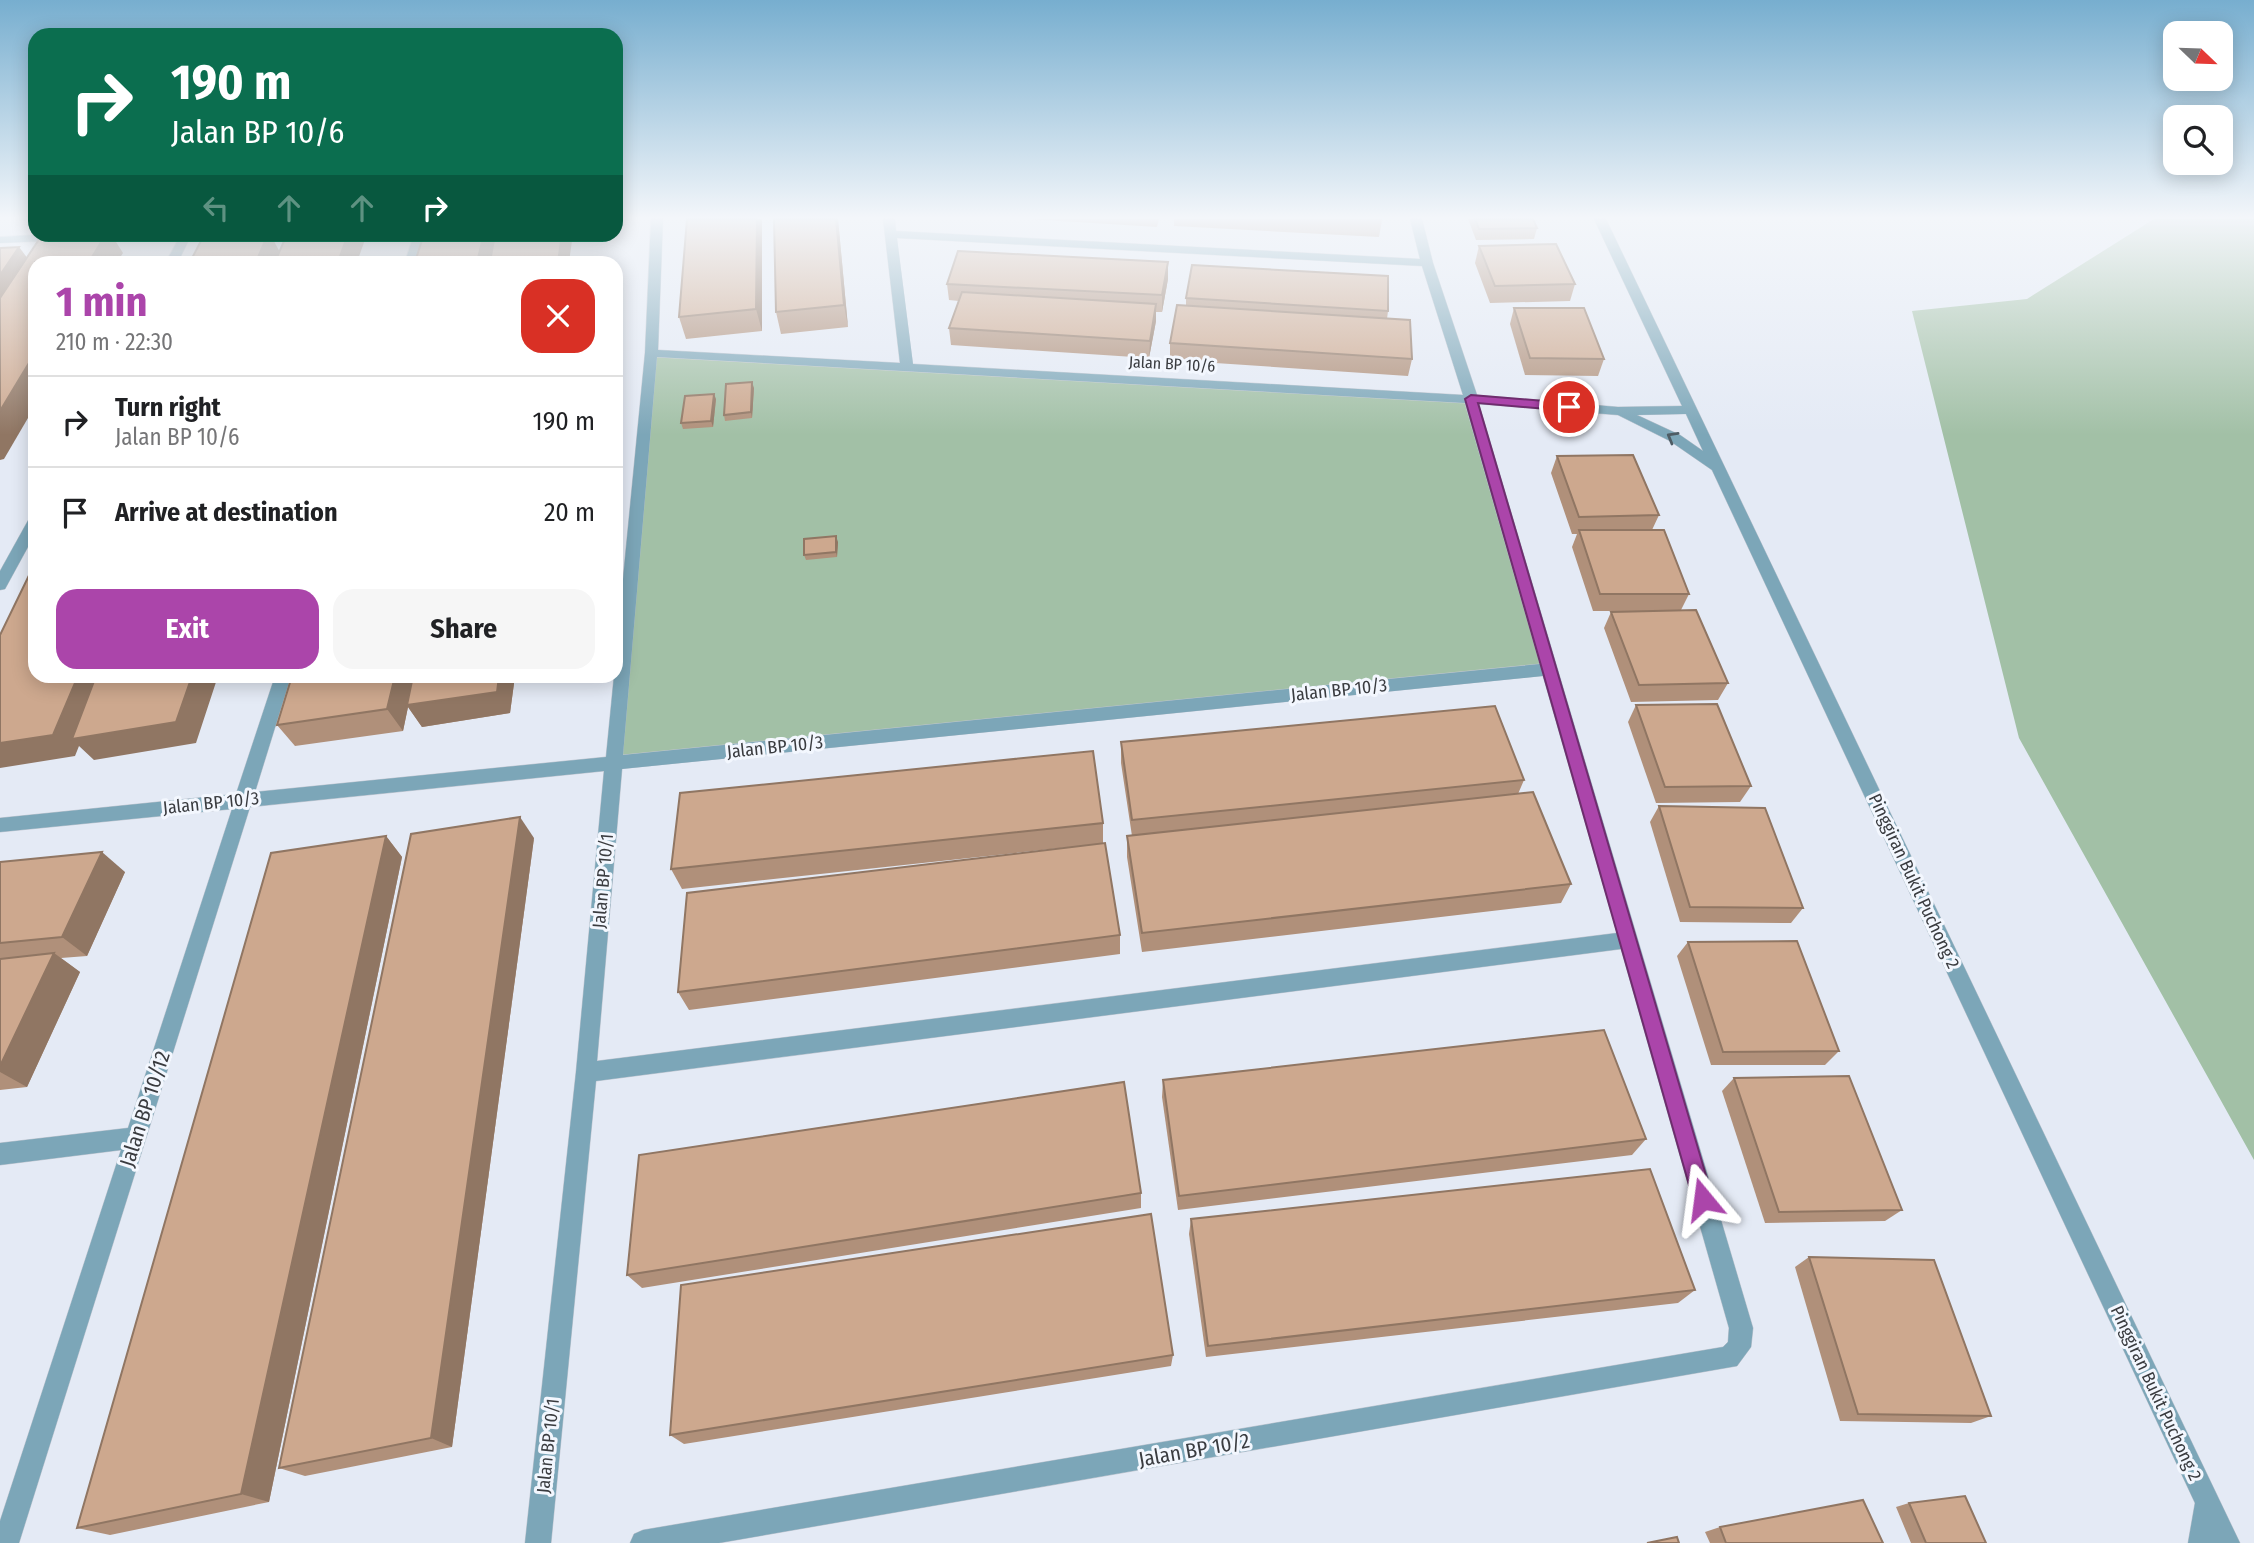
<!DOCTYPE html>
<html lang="en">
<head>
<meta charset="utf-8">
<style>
	body { margin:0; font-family:"Fira Sans Condensed",sans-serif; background:#f6f6f6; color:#202124; height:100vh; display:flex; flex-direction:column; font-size:26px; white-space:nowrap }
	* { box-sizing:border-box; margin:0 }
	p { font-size:23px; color:#757577 }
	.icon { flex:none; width:38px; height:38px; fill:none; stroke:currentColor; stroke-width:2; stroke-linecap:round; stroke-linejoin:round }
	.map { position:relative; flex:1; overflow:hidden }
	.sheet { position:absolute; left:28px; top:256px; width:595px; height:427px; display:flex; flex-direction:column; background:#fff; border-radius:21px; box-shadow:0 4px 18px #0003 }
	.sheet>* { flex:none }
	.hud { position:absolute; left:28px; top:28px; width:595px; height:214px; border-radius:21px; box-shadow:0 4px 18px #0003; background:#0b6e4f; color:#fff; overflow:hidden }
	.needle { width:46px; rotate:113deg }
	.buttons { position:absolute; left:2163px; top:21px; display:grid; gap:14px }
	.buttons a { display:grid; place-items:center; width:70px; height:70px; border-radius:14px; background:#fff; box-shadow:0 4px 18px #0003; font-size:35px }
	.pin { position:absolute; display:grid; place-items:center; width:60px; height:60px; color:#fff; margin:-30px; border:4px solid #fff; border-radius:50%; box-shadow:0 2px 7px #0007 }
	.me { position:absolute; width:77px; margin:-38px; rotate:344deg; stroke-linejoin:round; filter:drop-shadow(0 0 5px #0008) }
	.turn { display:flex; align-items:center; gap:24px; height:147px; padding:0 28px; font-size:32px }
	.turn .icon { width:91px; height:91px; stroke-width:2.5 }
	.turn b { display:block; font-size:49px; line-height:60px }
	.lanes { display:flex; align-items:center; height:66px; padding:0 28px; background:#0003; justify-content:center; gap:35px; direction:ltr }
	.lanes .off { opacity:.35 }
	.round { display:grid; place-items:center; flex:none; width:74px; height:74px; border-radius:21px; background:#f6f6f6 }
	.head { display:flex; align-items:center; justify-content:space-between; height:119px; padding:0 28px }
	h1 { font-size:42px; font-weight:700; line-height:52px; color:#ab45aa }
	.primary-button { display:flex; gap:14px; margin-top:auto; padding:14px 28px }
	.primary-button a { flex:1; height:80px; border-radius:21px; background:#ab45aa; color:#fff; font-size:28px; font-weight:700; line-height:80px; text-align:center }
	.primary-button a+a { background:#f6f6f6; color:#202124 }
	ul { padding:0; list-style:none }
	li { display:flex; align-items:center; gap:21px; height:91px; padding:0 28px; border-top:2px solid #e0e0e0 }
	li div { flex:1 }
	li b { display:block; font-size:26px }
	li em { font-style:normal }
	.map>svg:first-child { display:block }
	.green { fill:#a2c0a6 }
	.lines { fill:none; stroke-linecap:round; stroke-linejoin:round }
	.minor-casing { stroke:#c2c7d1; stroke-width:1 }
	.minor { fill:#7ca6b8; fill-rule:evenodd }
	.wall { fill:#b0907a }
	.shaded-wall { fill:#907663 }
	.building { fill:#cda88e; stroke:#907663; stroke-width:2 }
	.oneway { stroke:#4e5c64 }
	.route { fill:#ab45aa; stroke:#6f2d6e; stroke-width:2 }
	.labels { text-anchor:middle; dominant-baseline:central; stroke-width:6; stroke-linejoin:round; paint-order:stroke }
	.far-street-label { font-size:16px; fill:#3a3c40; stroke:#f3f7fe }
	.street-label { font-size:18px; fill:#3a3c40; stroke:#f3f7fe }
	.near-street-label { font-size:21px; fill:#3a3c40; stroke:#f3f7fe }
</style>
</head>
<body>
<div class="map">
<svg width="2254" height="1543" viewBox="0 0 2254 1543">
	<rect width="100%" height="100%" fill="#e4eaf5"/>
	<g class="green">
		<path d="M2154,219H2254V1160L2019,738L1912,311L2027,299Z"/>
		<path d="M651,353L1471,399L1550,669L614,764Z"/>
	</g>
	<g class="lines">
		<defs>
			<g id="minor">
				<path d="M651,219H663L658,350L900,363L883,219H895L896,231L1420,259L1410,219H1422L1433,263L1477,395L1618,407L1682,406L1594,219H1606L2240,1543H2188L2195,1503L1712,470L1670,441L1618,415L1479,404L1753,1328L1751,1347L1737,1366L719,1543H630L634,1534L643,1530L1723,1347L1728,1342L1729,1328L1621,949L596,1081L551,1543H525L576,1072L604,771L250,807L19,1543H0V1521L121,1150L0,1165V1143L128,1128L232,809L0,832V818L236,794L275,676H291L255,792L606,757L614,676H616V651L645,353ZM897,238L1422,266L1463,395L913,364ZM657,357L1465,403L1540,664L623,755ZM1686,414L1703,451L1680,435L1637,415ZM1543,676L1617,933L597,1061L622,769Z"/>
				<path d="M47,234H145L140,237L0,243V237Z"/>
				<path d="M181,234H192L178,262H166Z"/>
				<path d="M414,234H426L417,262H405Z"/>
				<path d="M35,515V534L5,589L0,590V571L30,517Z"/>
			</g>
		</defs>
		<use href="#minor" class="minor-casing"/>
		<use href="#minor" class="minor"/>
	</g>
	<g class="wall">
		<path d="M762,219V331L686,339L679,317Z"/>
		<path d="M838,219L848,327L781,334L776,312Z"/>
		<path d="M1028,219H1159L1157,227Z"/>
		<path d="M1174,219H1382V220L1379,237L1174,226Z"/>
		<path d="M1468,219H1533L1537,228L1534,239L1476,240Z"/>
		<path d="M1479,246L1575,284L1570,301L1490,303L1475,263Z"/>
		<path d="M1168,262V279L1162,312H1156V321L1149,358L951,345L949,328L959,301L949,300L947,284Z"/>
		<path d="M1186,298L1388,311L1387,319L1412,359L1408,376L1170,360V343L1186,306Z"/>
		<path d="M1514,308L1604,359L1598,376L1525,375L1510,324Z"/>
		<path d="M754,388L752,418L725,421L724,415Z"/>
		<path d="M716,399L713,427L683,429L681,423Z"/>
		<path d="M1557,456L1659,515L1652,530L1689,594L1681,610L1728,683L1718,700L1631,702L1604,628L1611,612L1658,611H1593L1572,547L1577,534H1572L1551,473Z"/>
		<path d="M838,542L837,557L806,560L804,555Z"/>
		<path d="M292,676H515L510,713L422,727L408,707L403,731L295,746L277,725Z"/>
		<path d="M1636,705L1751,786L1740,802L1656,803L1628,722Z"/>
		<path d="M1121,742L1524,780L1518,794L1571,884L1561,903L1142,952L1127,857V836H1132L1121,763Z"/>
		<path d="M1659,806L1803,908L1791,923L1680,922L1650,822Z"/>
		<path d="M1103,823V843L1120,935V954L689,1010L678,992L1070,847L682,889L671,869Z"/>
		<path d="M386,836L402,857L269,1502L110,1535L77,1528Z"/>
		<path d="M534,838L452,1447L305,1476L279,1468Z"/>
		<path d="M0,862L125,872L87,956L61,958L80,972L27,1087L0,1090Z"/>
		<path d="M1688,942L1839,1051L1825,1065H1711L1677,956Z"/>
		<path d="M1734,1078L1902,1210L1885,1221L1765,1223L1722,1091Z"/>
		<path d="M1163,1080L1646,1139L1632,1155L1178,1210L1162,1097Z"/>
		<path d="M1141,1193V1208L642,1288L627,1275Z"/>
		<path d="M1191,1219L1695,1290L1678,1303L1206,1357L1189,1234Z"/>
		<path d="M1809,1257L1991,1416L1971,1423L1840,1421L1795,1267Z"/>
		<path d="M1173,1355L1171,1366L684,1444L670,1435Z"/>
		<path d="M1909,1503L1986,1543H1911L1896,1507Z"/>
		<path d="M1720,1527L1883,1543H1710L1705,1532Z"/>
	</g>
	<g class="shaded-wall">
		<path d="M757,219H762V331L756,309Z"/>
		<path d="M836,219H838L848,327L844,305Z"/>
		<path d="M106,234H111L123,253L117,262H89Z"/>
		<path d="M268,234H270L281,254L278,262H256Z"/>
		<path d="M348,234H365L366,237L357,262H338Z"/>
		<path d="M484,234H498L491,262H477Z"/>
		<path d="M562,234H573L569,262H558Z"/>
		<path d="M19,247L35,268L0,322V275Z"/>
		<path d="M1168,262V279L1162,312V295Z"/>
		<path d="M1156,304V321L1149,358L1150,341Z"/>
		<path d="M35,353V406L4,459L0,460V411Z"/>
		<path d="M752,382L754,388L752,418L751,412Z"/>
		<path d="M714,394L716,399L713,427L711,421Z"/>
		<path d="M836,536L838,542L837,557L836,552Z"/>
		<path d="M78,676H218L196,743L94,760L79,746L75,756L0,768V743Z"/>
		<path d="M395,676H515L510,713L422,727L408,707L403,731L387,709Z"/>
		<path d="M520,817L534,838L452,1447L431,1438Z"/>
		<path d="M386,836L402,857L269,1502L241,1494Z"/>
		<path d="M102,852L125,872L87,956L62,937Z"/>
		<path d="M54,953L80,972L27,1087L0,1072V1066Z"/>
	</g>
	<g class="building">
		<path d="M687,219H757L756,309L679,317Z"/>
		<path d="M774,219H836L844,305L776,312Z"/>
		<path d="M1475,219H1533L1537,228L1479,229Z"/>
		<path d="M73,234H106L89,262H35V353L0,411V298L40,238Z"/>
		<path d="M249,234H268L256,262H190L202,239Z"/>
		<path d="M287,234H348L338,262H275Z"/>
		<path d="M424,234H484L477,262H415Z"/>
		<path d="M495,234H562L558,262H490Z"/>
		<path d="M1556,244L1575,284L1495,286L1479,246Z"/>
		<path d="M19,247L0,275V248Z"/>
		<path d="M958,251L1168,262L1162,295L947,284Z"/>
		<path d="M1192,265L1388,276V311L1186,298Z"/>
		<path d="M962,292L1156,304L1150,341L949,328Z"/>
		<path d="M1177,305L1410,320L1412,359L1170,343Z"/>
		<path d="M1514,308H1584L1604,359L1530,358Z"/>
		<path d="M752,382L751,412L724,415L726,384Z"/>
		<path d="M714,394L711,421L681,423L685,396Z"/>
		<path d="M1633,455L1659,515L1579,517L1557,456Z"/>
		<path d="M1579,530H1664L1689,594H1600Z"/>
		<path d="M836,536V552L804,555V539Z"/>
		<path d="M35,563V676H78L53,735L0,743V635Z"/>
		<path d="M1696,610L1728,683L1639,685L1611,612Z"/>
		<path d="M96,676H192L176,722L72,739Z"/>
		<path d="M292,676H395L387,709L277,725Z"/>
		<path d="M413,676H499L497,692L407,705Z"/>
		<path d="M1717,704L1751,786L1665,787L1636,705Z"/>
		<path d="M1495,706L1524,780L1132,820L1121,742Z"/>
		<path d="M1093,751L1103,823L671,869L680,793Z"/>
		<path d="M1533,792L1571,884L1142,933L1127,836Z"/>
		<path d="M1659,806L1765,808L1803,908L1690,907Z"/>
		<path d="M520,817L431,1438L279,1468L411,834Z"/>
		<path d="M386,836L241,1494L77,1528L271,853Z"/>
		<path d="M1105,843L1120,935L678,992L687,893Z"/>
		<path d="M102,852L62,937L0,943V862Z"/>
		<path d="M1797,941L1839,1051L1723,1052L1688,942Z"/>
		<path d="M54,953L0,1066V959Z"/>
		<path d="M1604,1030L1646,1139L1179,1196L1163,1080Z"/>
		<path d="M1849,1076L1902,1210L1779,1212L1734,1078Z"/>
		<path d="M1124,1082L1141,1193L627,1275L639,1155Z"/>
		<path d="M1650,1169L1695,1290L1208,1346L1191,1219Z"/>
		<path d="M1151,1214L1173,1355L670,1435L681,1285Z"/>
		<path d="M1809,1257L1934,1260L1991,1416L1858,1414Z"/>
		<path d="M1965,1496L1986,1543H1926L1909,1503Z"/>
		<path d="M1863,1500L1883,1543H1726L1720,1527Z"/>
		<path d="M1677,1537L1679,1543H1647Z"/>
	</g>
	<defs><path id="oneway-chevron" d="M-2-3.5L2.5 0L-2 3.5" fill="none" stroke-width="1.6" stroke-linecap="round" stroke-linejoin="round" transform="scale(1.75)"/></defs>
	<use class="oneway" href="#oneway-chevron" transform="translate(1672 437) rotate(-150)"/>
	<linearGradient id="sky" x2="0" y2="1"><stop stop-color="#77aecf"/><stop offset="0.5" stop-color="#f3f6fa"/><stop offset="1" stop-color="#f3f6fa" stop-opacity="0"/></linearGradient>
	<rect width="2254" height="435" fill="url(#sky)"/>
	<path class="route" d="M1471,395L1569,403L1575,407L1569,411L1478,403L1713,1199L1710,1206L1703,1209L1696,1206L1693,1199L1465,399Z"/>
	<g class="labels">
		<g class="far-street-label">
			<text transform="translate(1172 364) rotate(3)">Jalan BP 10/6</text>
		</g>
		<g class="street-label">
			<text transform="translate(1339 690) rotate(-6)">Jalan BP 10/3</text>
			<text transform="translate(775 747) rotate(-6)">Jalan BP 10/3</text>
			<text transform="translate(211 803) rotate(-6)">Jalan BP 10/3</text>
			<text transform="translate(603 881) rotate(-85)">Jalan BP 10/1</text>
			<text transform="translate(1914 881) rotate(65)">Pinggiran Bukit Puchong 2</text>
			<text transform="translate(2156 1393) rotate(65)">Pinggiran Bukit Puchong 2</text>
			<text transform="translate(548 1446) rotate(-84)">Jalan BP 10/1</text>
		</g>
		<g class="near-street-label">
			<text transform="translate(145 1109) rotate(-72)">Jalan BP 10/12</text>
			<text transform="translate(1194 1450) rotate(-10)">Jalan BP 10/2</text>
		</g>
	</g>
</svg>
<div class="buttons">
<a><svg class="needle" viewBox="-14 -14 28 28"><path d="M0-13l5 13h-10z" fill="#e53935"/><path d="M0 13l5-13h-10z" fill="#757577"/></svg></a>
<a><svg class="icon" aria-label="search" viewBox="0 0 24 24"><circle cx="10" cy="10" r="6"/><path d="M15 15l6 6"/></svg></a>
</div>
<div class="pin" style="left:1569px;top:407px;background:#d93025"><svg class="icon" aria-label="arrive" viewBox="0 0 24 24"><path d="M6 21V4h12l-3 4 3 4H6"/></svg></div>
<svg class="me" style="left:1703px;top:1199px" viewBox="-20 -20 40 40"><path d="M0-17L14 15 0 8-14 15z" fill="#ab45aa" stroke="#fff" stroke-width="4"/></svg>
<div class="hud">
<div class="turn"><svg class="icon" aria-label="right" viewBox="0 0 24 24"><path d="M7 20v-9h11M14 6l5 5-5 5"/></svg><div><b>190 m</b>Jalan BP 10/6</div></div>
<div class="lanes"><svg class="icon off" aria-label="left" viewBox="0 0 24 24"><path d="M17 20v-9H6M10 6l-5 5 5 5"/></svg><svg class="icon off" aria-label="ahead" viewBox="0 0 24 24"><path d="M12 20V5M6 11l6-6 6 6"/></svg><svg class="icon off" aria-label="ahead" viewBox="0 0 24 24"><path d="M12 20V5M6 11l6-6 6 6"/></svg><svg class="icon" aria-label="right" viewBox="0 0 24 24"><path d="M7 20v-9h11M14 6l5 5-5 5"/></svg></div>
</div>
<section class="sheet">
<div class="head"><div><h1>1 min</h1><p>210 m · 22:30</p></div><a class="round" style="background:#d93025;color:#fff"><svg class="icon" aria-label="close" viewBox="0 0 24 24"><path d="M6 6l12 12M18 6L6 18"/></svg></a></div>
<ul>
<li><svg class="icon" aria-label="right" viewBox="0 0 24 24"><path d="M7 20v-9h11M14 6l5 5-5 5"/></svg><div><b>Turn right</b><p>Jalan BP 10/6</p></div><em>190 m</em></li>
<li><svg class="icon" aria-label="arrive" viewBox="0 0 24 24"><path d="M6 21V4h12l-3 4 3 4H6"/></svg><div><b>Arrive at destination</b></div><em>20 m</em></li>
</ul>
<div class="primary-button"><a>Exit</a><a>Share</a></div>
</section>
</div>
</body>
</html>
